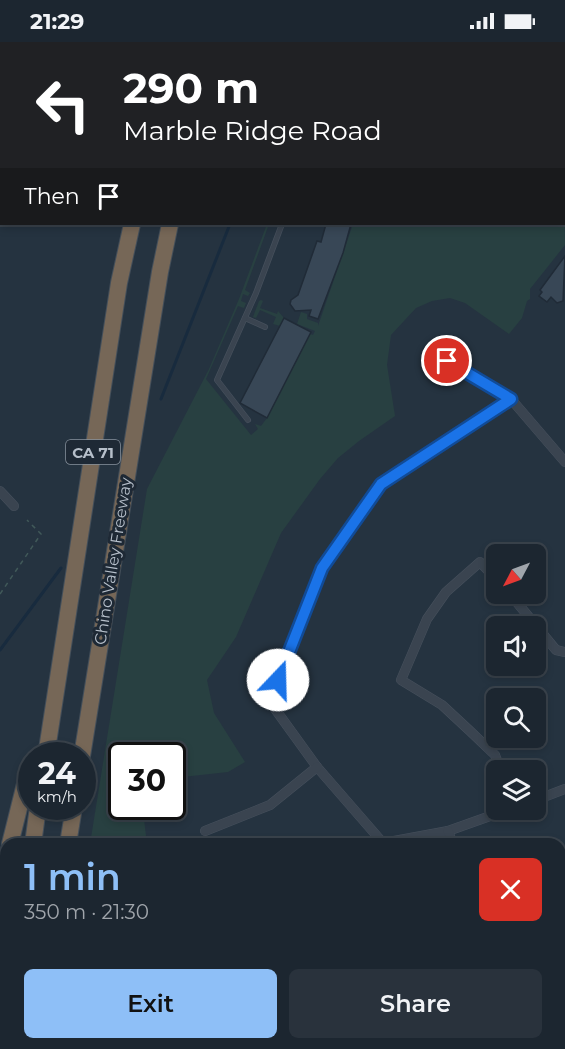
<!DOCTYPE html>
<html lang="en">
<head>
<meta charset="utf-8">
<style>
	body { margin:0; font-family:Montserrat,sans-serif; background:#29323c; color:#f1f3f6; height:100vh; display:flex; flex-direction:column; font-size:22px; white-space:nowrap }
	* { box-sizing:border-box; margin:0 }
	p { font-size:20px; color:#a0a5ab }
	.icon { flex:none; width:33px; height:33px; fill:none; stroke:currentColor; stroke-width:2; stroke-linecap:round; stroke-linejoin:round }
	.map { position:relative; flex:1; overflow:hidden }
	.sheet { position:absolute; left:0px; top:796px; width:566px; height:212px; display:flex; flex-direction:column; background:#1c2630; border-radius:18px 18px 0 0; box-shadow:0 3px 9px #0003,0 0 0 2px #3a434c }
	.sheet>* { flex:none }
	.banner { position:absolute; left:0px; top:0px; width:566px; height:183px; box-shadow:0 3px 9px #0003,0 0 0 2px #3a434c; background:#202124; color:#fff; overflow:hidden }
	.needle { width:39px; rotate:229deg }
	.buttons { position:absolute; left:486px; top:502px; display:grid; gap:12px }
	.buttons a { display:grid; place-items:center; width:60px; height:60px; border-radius:9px; background:#1c2630; box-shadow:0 3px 9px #0003,0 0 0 2px #3a434c; font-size:30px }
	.speed { position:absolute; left:18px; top:700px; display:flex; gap:12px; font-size:30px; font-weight:700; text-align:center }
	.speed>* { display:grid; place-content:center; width:78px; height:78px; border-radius:50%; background:#1c2630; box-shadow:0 3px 9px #0003,0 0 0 2px #3a434c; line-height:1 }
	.speed small { font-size:15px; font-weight:400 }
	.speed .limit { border:3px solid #111; border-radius:9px; background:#fff; color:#111 }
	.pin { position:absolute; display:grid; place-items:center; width:51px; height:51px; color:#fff; margin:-26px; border:3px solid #fff; border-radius:50%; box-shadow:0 2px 6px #0007 }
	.me { position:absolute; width:66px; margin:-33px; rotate:21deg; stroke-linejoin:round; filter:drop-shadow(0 0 4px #0008) }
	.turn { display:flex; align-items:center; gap:21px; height:126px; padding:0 24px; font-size:27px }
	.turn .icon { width:78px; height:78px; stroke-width:2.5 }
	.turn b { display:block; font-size:42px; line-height:51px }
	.then { display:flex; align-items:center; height:57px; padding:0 24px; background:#0003; gap:12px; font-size:22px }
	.round { display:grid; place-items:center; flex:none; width:63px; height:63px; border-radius:9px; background:#29323c }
	.headline { display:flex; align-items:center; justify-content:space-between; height:102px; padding:0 24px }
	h1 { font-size:36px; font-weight:600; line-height:45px; color:#8ebff7 }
	.button { display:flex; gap:12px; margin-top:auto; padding:12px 24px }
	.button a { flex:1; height:69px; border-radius:9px; background:#8ebff7; color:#111; font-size:24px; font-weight:600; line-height:69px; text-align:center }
	.button a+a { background:#29323c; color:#f1f3f6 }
	.status { display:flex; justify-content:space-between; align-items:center; height:42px; padding:0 30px; background:#1c2630; direction:ltr }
	.status svg { height:16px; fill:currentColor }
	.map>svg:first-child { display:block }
	.green { fill:#284041 }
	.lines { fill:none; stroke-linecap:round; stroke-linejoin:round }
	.stream { stroke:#182b3e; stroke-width:3 }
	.building { fill:#384756; stroke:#202b37; stroke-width:1.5 }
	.service-casing { stroke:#46505c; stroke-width:6 }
	.minor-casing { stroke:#46505c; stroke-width:10 }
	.secondary-casing { stroke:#46505c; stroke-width:15 }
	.primary-casing { stroke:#46505c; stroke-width:16 }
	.motorway-casing { stroke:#444f5a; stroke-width:18 }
	.path { stroke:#415959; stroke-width:1.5; stroke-dasharray:4.5 4.5; stroke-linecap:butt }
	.service { stroke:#3a4450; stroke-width:4.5 }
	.minor { stroke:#3a4450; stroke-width:9 }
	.secondary { stroke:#485463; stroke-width:14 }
	.primary { stroke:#586470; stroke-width:15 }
	.motorway { stroke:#766757; stroke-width:16 }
	.route-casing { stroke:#114b97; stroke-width:15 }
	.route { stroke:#1a73e8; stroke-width:10 }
	.labels { text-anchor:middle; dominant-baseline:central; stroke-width:6; stroke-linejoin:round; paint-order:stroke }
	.shield { fill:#1e2935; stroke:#88929d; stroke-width:1.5 }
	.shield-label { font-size:15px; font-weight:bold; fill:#b6bfca }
	.street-label { font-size:16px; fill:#b6bfca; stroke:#1e2935 }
</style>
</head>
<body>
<div class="status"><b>21:29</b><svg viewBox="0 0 49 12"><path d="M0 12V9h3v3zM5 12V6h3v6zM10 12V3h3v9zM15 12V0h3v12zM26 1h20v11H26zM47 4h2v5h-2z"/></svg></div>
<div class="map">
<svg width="565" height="1007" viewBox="0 0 565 1007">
	<rect width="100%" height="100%" fill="#253340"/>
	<g class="green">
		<path d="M564,113L565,203L530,247V257L527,259L522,276L509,292L465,261L450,256L432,259L416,266L391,293L387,323L395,374L359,399L338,416L320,437L281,491L236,595L207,638L214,671L245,720L228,730L173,736L172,714H122V765H151L144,777L147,802H90L147,447L209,327L239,257L267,182H269L245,248L250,251L248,254L243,252L241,259L246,261L244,266L238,264L206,337L251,393L258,387L255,382L261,384L267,376L310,292L313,293L315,289L297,282L301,270L307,272V277L318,281V284L353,182H564Z"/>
		<path d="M261,258L263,259L260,266L277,272L278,269L284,276L280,284L273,282L276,275L260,268L256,276L253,275L259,259Z"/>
		<path d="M64,1002H158L155,1007H64Z"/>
	</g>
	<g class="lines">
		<g class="stream">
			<path d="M298,2L299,0"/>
			<path d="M161,357L230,182"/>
			<path d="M0,608L61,526"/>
		</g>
	</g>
	<g class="building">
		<path d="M326,182H351L343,211L318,277L309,274L311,268L295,269L290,262L291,258L298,253L317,199L321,200Z"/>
		<path d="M565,214L563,259L557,261L551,255L547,260L539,254L542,250L540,248Z"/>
		<path d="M284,276L311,290L267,376L240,361Z"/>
	</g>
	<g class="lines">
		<defs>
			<g id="service">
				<path d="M461,0L467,2"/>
				<path d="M346,2V0"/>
				<path d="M512,2L513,0"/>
				<path d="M245,276L265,285"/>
				<path d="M248,378L217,338L256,251L282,182"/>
			</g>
			<g id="minor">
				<path d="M0,44L2,46"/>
				<path d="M447,319L511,357L565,420"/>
				<path d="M0,449L14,464"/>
				<path d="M496,537L480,520L446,550L427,577L401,638L442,663L470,689L495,713L501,729"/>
				<path d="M510,552L556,608L565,610"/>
				<path d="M536,758L565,747"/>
				<path d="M507,768L448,789L383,801L317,725L270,660L322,527L381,442L511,357"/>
				<path d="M205,789L270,763L317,725"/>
				<path d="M448,789L453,802"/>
				<path d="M417,1002L430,1007"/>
				<path d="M235,1007L238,1002"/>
				<path d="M468,1007L470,1002"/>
			</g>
			<path id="secondary" d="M564,3H565"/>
			<g id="primary">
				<path d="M545,0V2"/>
				<path d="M564,72L565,75"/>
			</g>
			<g id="motorway">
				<path d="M170,2V0"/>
				<path d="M204,2L205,0"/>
				<path d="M218,2V0"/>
				<path d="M46,714L119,241L132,182"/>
				<path d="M82,714L160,230L170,182"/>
				<path d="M10,802L26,738L32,731"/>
				<path d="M33,802L38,765"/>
				<path d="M68,802L74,765"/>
				<path d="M0,839L6,816"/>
				<path d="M3,1007L6,984"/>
				<path d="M36,1007L37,1002"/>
				<path d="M54,1007V1002"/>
			</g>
		</defs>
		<use href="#service" class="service-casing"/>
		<use href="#minor" class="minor-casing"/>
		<use href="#secondary" class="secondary-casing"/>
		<use href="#primary" class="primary-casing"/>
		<use href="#motorway" class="motorway-casing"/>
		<g class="path">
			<path d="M92,0L93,2"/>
			<path d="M0,161L2,160"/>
			<path d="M0,552L41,492L27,478"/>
		</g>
		<use href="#service" class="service"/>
		<use href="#minor" class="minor"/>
		<use href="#secondary" class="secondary"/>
		<use href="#primary" class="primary"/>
		<use href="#motorway" class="motorway"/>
	</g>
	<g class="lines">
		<defs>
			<path id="route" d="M278,638L322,526L381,442L511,357L447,319"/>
		</defs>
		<use href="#route" class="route-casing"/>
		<use href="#route" class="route"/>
	</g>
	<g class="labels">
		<rect class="shield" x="66" y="398" width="54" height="24" rx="4.5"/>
		<g class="shield-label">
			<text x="93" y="410">CA 71</text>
		</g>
		<g class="street-label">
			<text transform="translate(113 519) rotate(-81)">Chino Valley Freeway</text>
		</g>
	</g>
</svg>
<div class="buttons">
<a><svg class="needle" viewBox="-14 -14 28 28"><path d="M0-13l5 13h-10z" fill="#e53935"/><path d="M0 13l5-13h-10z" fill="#a0a5ab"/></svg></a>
<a><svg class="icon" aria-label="sound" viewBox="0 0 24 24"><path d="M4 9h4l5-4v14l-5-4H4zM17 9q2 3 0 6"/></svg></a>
<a><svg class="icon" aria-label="search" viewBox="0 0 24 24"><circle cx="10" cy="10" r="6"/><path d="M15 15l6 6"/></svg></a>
<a><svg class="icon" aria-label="layers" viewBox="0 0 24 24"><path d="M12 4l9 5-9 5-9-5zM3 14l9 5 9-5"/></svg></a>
</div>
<div class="speed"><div>24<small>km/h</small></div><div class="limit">30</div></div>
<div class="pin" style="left:447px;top:319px;background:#d93025"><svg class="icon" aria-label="arrive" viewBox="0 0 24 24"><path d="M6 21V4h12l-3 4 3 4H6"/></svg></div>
<svg class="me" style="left:278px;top:638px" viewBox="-20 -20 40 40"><circle r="19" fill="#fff"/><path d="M0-13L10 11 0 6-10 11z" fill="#1a73e8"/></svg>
<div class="banner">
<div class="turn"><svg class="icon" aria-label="left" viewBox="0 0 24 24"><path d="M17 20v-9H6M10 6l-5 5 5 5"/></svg><div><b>290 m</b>Marble Ridge Road</div></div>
<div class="then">Then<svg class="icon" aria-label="arrive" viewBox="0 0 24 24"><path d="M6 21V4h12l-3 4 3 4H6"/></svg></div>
</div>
<section class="sheet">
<div class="headline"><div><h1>1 min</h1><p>350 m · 21:30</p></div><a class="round" style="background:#d93025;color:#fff"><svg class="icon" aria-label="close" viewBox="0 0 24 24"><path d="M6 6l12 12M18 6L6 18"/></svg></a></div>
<div class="button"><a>Exit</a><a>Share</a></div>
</section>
</div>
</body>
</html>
